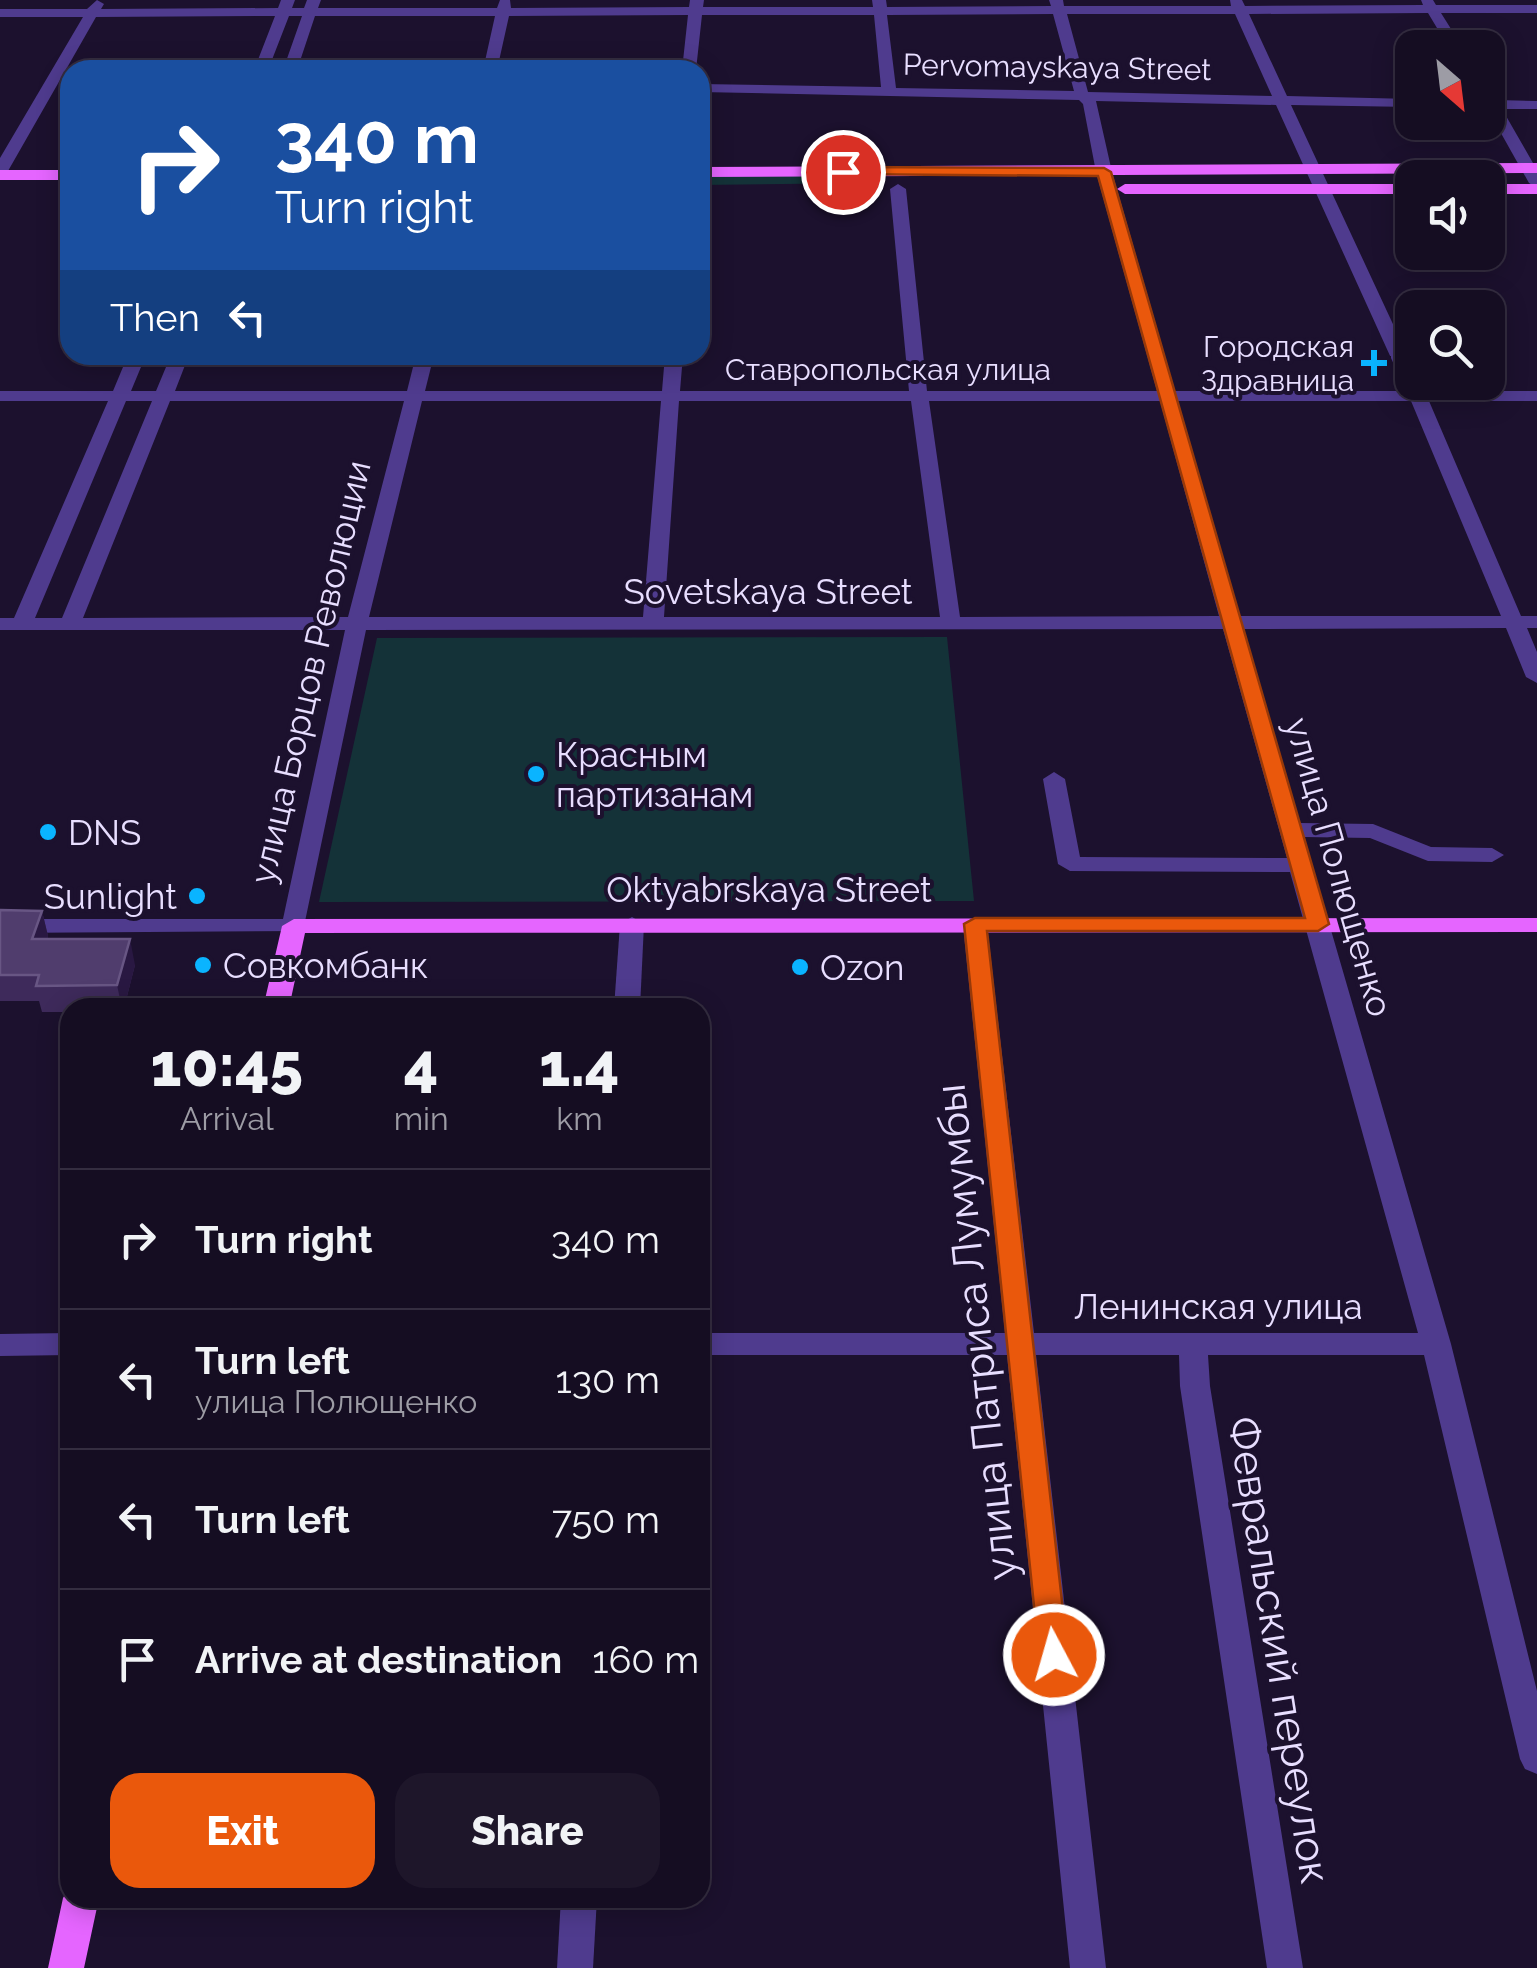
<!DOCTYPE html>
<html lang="en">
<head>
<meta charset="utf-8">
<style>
	body { margin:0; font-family:Raleway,sans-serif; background:#1e162a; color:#f1f3f6; height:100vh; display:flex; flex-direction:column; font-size:38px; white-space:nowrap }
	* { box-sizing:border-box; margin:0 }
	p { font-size:32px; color:#9d9ca5 }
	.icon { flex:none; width:55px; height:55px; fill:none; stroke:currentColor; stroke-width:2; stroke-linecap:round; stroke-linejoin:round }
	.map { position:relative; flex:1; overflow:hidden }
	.panel { position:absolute; left:60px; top:998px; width:650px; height:910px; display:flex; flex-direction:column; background:#150d22; border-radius:30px; box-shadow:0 5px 25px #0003,0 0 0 2px #342d40 }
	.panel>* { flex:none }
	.guide { position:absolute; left:60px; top:60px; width:650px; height:305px; border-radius:30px; box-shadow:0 5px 25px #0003,0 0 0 2px #342d40; background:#1a4fa0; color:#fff; overflow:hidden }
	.needle { width:65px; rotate:152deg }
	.fabs { position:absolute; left:1395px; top:30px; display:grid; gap:20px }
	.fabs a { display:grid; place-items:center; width:110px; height:110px; border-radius:20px; background:#150d22; box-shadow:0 5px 25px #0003,0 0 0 2px #342d40; font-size:50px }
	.pin { position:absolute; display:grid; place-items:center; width:85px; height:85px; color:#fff; margin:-42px; border:5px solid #fff; border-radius:50%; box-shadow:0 2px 10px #0007 }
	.me { position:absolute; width:110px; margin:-55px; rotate:354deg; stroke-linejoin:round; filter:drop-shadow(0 0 8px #0008) }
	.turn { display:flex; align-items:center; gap:35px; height:210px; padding:0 50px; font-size:45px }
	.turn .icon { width:130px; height:130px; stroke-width:2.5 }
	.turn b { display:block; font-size:70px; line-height:85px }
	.then { display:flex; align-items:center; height:95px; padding:0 50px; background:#0003; gap:20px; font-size:38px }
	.eta { display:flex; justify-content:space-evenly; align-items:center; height:170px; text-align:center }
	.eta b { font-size:60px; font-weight:800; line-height:70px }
	.primary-button { display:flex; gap:20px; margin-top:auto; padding:20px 50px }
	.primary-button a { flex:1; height:115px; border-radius:30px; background:#ea580c; color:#fff; font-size:40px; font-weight:800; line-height:115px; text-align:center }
	.primary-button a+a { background:#1e162a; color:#f1f3f6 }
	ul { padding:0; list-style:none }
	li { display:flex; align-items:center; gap:30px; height:140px; padding:0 50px; border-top:2px solid #342d40 }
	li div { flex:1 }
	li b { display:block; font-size:38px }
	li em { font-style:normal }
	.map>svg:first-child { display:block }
	.green { fill:#143238 }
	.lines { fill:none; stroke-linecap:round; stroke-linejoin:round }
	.minor { fill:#4f3b8e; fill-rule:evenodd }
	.major { fill:#e565ff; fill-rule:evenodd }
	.wall { fill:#3e2a5b }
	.shaded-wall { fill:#291842 }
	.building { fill:#503d6d; stroke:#685684; stroke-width:2.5 }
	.route { fill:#ea580c; stroke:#983908; stroke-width:2.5 }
	.poi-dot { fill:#0ab4ff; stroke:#1c112e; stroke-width:4 }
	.labels { text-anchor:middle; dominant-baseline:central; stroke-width:8; stroke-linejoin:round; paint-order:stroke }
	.far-street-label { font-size:30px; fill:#e8deff; stroke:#1c112e }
	.far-poi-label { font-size:30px; fill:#e8deff; stroke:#1c112e; text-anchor:end }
	.street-label { font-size:35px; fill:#e8deff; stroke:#1c112e }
	.poi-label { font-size:35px; fill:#e8deff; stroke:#1c112e; text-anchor:start }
	.near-street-label { font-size:42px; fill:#e8deff; stroke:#1c112e }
</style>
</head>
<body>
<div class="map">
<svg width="1537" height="1968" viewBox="0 0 1537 1968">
	<rect width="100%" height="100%" fill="#1c112e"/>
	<g class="green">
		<path d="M700,176H851L862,177L868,183L700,185Z"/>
		<path d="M947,637L974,901L319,902L377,638Z"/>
	</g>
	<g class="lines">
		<g class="minor">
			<path d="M97,0L104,4L101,9L278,8L281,0H295L292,8H304L307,0H321L318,8H497L500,0H510L511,8L689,7L690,0H704L703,7H873L872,0H886L887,7L1051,6L1049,0H1063L1064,6H1231L1230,0H1242L1245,6L1423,5L1421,0H1433L1436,5H1537V13H1441L1463,48H1449L1428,13L1249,14L1287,96L1412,99V107L1291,105L1412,365V382H1421L1425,391H1537V401H1429L1521,616H1537V628H1527L1537,652V683L1526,677L1506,628L1244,629L1300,823L1373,824L1431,847L1492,848L1504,855L1492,862L1428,861L1370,838L1304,837L1451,1344L1537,1691V1774L1525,1769L1520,1759L1424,1355H1208L1210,1386L1303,1968H1267L1180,1386L1179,1355H1036L1106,1968H1070L1007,1355H700V1333H1005L963,925L975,918L987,925L1034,1333H1418L1290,872L1070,871L1058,864L1043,779L1054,772L1065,779L1080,857L1287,858L1223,629L366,630L303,931L0,933V919H283L345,630H0V618H14L108,401H0V391H113L128,355H146L131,391H156L171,355H189L175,391H407L416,355H434L425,391H662L665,355H683L680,391H909L890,189L898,184L906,189L927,391H1157L1096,172L1083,104L1079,100L700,92V84L881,87L874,15H702L696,70H682L688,15L509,16L497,70H483L495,16H315L297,70H283L302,16H289L268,70H254L275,16L96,17L8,171L0,176V158L83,17H0V9H87ZM1053,14L1074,91L896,88L887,15ZM1067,14H1235L1272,96L1088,92ZM1096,101L1276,105L1406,391H1175L1112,172ZM126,401H152L62,618H35ZM170,401H404L348,617L83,618ZM422,401H661L643,617H369ZM679,401H911L940,617H664ZM929,401H1160L1219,616L960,617ZM1178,401H1411L1501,616H1240Z"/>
			<path d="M1488,94L1496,100L1537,101V109H1502L1537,170V188L1529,183L1488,110Z"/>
			<path d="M632,917L644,924L640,1008H614L620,924Z"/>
			<path d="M70,1333V1355L0,1356V1334Z"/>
			<path d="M561,1898H597L593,1968H557Z"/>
		</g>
		<g class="major">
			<path d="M1537,163V173L700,177V167Z"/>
			<rect x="0" y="170" width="70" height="10"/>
			<path d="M1412,184V194H1125L1117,189L1125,184Z"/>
			<rect x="1488" y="184" width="49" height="10"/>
			<path d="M1537,918V932L305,933L289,1008H263L282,926L294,919Z"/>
			<path d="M70,1886V1898H99L84,1968H48L63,1898Z"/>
		</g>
	</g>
	<path class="wall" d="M0,910L42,911L48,936L47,939L135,965L124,1008H70V1012H42L39,1001H0Z"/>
	<g class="shaded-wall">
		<path d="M42,911L48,936L38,965L32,939Z"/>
		<path d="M130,939L135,965L124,1008H122L117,985Z"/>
	</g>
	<path class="building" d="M0,910L42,911L32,939H130L117,985L36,986L39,975H0Z"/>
	<path class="route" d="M843,167L1104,168L1111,172L1329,924L1318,931H987L1068,1655L1064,1664L1054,1668L1043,1664L1039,1655L964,924L975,918H1305L1098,176L838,174Z"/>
	<g class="poi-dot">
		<path d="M1369 348h10v10h10v10h-10v10h-10v-10h-10v-10h10z"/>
		<circle cx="536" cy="774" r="10"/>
		<circle cx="48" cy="832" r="10"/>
		<circle cx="197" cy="896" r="10"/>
		<circle cx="203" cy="965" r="10"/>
		<circle cx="800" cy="967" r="10"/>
	</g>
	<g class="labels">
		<g class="far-street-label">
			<text transform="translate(1057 67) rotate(1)">Pervomayskaya Street</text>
			<text x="888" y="369">Ставропольская улица</text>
		</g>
		<g class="far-poi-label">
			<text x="1354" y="346">Городская<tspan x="1354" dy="34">Здравница</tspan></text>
		</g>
		<g class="street-label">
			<text x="768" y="591">Sovetskaya Street</text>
			<text transform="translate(310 672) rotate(-77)">улица Борцов Революции</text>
			<text transform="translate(1339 867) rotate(74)">улица Полющенко</text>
			<text x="769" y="889">Oktyabrskaya Street</text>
			<text x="1218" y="1306">Ленинская улица</text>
		</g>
		<g class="poi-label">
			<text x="556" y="754">Красным<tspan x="556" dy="40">партизанам</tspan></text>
			<text x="68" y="832">DNS</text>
			<text x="177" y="896" text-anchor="end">Sunlight</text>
			<text x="223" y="965">Совкомбанк</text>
			<text x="820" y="967">Ozon</text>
		</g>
		<g class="near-street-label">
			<text transform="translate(976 1332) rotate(-96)">улица Патриса Лумумбы</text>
			<text transform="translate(1279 1650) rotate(81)">Февральский переулок</text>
		</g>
	</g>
</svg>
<div class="fabs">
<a><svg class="needle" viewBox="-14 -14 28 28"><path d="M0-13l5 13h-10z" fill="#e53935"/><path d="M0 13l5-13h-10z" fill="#9d9ca5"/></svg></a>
<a><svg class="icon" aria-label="sound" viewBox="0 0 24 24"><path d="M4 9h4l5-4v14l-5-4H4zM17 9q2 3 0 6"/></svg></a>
<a><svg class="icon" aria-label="search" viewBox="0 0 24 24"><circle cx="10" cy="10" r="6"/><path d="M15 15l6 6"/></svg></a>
</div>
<div class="pin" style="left:843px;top:172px;background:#d93025"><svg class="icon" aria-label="arrive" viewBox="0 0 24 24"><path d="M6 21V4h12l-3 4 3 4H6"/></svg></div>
<svg class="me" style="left:1054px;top:1655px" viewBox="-20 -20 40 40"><circle r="17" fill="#ea580c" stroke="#fff" stroke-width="3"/><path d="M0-11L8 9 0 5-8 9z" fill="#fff"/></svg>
<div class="guide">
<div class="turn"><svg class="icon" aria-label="right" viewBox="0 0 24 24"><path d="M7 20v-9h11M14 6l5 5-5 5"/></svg><div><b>340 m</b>Turn right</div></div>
<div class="then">Then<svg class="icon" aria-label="left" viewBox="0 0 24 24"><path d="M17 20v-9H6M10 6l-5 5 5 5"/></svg></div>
</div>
<section class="panel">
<div class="eta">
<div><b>10:45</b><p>Arrival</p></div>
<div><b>4</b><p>min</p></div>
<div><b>1.4</b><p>km</p></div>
</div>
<ul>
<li><svg class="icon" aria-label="right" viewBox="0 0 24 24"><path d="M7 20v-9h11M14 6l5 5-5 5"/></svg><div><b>Turn right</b></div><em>340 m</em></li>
<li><svg class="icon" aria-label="left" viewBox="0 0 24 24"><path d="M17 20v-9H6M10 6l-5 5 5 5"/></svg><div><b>Turn left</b><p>улица Полющенко</p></div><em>130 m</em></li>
<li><svg class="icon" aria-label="left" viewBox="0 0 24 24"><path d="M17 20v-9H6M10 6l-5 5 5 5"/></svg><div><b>Turn left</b></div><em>750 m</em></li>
<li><svg class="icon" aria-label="arrive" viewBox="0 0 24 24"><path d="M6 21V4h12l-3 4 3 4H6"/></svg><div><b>Arrive at destination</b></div><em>160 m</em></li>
</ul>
<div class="primary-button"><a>Exit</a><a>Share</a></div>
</section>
</div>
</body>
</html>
